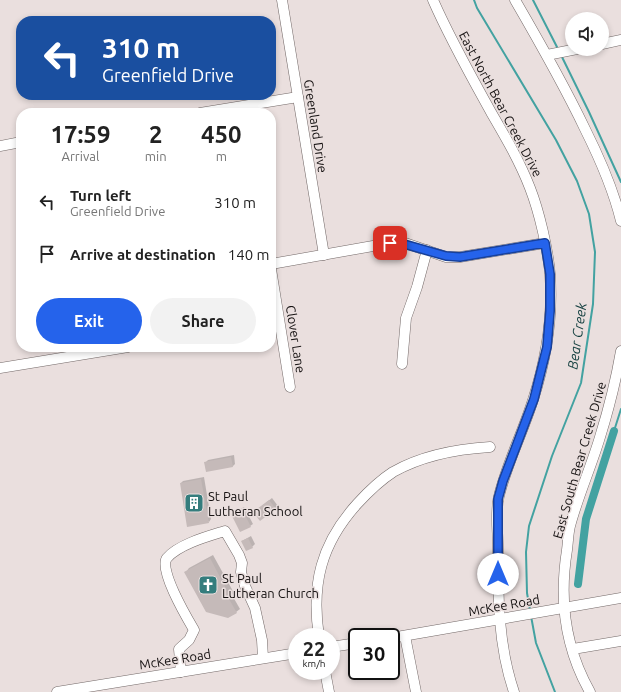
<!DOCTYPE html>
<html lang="en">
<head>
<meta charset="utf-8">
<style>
	body { margin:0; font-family:Ubuntu,sans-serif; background:#f2f2f2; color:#222; height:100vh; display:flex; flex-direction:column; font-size:15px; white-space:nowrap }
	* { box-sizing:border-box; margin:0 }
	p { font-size:13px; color:#767676 }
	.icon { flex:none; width:22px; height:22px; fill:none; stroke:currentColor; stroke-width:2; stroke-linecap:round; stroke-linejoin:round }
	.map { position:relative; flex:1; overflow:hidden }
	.panel { position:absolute; left:16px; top:108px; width:260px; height:244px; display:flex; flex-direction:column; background:#fff; border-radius:16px; box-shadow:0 2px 6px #0003 }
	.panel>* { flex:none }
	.banner { position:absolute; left:16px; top:16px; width:260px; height:84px; border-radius:16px; box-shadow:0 2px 6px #0003; background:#1a4fa0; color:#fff; overflow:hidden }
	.controls { position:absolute; left:565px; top:12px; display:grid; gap:8px }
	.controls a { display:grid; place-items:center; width:44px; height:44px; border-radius:50%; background:#fff; box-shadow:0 2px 6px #0003; font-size:20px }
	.speed { position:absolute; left:288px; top:628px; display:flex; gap:8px; font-size:20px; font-weight:700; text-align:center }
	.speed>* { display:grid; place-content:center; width:52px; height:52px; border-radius:50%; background:#fff; box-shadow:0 2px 6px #0003; line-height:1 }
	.speed small { font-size:10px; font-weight:400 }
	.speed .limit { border:2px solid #111; border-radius:6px; background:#fff; color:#111 }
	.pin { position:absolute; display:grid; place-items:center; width:34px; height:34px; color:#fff; margin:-17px; border-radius:8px; box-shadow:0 2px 6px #0006 }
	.me { position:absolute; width:44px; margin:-22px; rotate:0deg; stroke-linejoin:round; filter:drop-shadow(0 0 3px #0008) }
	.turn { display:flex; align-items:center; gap:14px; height:84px; padding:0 20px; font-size:18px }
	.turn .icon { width:52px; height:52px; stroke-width:2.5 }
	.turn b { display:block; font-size:28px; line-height:34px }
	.eta { display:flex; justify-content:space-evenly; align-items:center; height:68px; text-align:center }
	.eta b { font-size:24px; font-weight:700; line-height:28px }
	.action { display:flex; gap:8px; margin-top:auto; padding:8px 20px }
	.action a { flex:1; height:46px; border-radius:24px; background:#2563eb; color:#fff; font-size:16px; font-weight:700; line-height:46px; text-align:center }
	.action a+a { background:#f2f2f2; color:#222 }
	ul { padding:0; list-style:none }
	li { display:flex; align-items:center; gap:12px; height:52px; padding:0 20px }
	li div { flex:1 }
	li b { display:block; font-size:15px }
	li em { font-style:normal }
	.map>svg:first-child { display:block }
	.shadow { fill:#0003 }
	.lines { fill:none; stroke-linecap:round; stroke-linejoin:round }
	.stream { stroke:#43a2a1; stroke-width:2 }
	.canal { stroke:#43a2a1; stroke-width:8 }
	.building { fill:#c5bab9 }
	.minor-casing { stroke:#736968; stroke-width:11 }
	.minor { stroke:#fff; stroke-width:10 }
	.route-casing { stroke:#184099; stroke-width:10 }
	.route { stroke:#2563eb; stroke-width:7 }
	.labels { text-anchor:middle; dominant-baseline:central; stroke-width:3; stroke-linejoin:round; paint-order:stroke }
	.street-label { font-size:13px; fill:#151111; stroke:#eadfde }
	.poi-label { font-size:13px; fill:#151111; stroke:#eadfde; text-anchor:start }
	.water-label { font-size:14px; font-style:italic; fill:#123e3e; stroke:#eadfde }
</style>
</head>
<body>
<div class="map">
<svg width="621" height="692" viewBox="0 0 621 692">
	<rect width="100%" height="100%" fill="#eadfde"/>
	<g class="shadow">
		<path d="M234,455L235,464L233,466L206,462L208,460Z"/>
		<path d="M204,477L211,519L209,522L181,483L183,481Z"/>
		<path d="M272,498L278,506L275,509L257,510Z"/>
		<path d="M244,507L253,524L250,526L232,514Z"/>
		<path d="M251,536L255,544L252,547L242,541Z"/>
		<path d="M213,555L234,593L232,595L240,609L236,612L186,572L189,568Z"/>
	</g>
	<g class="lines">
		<g class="stream">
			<path d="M474,0L477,8L556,140L577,181L589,214L595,252L593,304L581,383L552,456L529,526L526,552L527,593L530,610"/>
			<path d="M533,0L558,49"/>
			<path d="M561,55L589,112L621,182"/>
			<path d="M614,431L621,409"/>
			<path d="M531,616L536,643L555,692"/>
		</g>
		<path class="canal" d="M578,584L586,519L614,431"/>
	</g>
	<g class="building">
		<path d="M231,457L233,467L206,472L204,462Z"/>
		<path d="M201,479L209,523L187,527L180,483Z"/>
		<path d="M269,500L276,509L260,521L253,512Z"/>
		<path d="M242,509L251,527L240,532L231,514Z"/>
		<path d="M248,538L253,548L246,551L241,541Z"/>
		<path d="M210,558L231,598L229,599L237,613L228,618L206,612L184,572Z"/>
	</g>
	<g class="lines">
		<defs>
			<g id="minor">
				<path d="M282,0L324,255"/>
				<path d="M433,0C450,39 471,76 492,114C506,138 520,162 530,188C539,211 548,249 550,274C553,316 546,360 533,400C523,432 507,463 499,496C495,512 498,531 498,548C498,597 498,645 514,692"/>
				<path d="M515,0C540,43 564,85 585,129C600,159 613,188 621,221"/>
				<path d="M602,44L621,40"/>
				<path d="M547,55L577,49"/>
				<path d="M200,113L298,97"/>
				<path d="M0,146L21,142"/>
				<path d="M271,264L390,243H405L446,257H460L545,243"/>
				<path d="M271,269L290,387"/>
				<path d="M402,364L406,318L417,287L427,250"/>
				<path d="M0,368L128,347"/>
				<path d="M405,636L416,692"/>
				<path d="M319,637C311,584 321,544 357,504C368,492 379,481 393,472C423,455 457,449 490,447"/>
				<path d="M391,638L621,598"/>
				<path d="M331,647L357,643"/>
				<path d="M573,649L621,641"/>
				<path d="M325,671L329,692"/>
				<path d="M181,672L179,649L189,640L194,630C187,618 158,569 167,558C179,544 209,536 225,531L239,555L242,563L241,572L245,586L255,608L262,640L263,658"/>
				<path d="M57,692L297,653"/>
				<path d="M590,692C565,648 559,600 567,550C568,543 568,534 570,526C578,496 591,467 600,437C609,408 616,380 621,351"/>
			</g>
		</defs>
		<use href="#minor" class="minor-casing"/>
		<use href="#minor" class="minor"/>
	</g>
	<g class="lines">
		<defs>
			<path id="route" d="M390,243L404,244L446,256L460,257L545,243L550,274V311L547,347L534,399L503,481L498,499V574"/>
		</defs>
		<use href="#route" class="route-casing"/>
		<use href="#route" class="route"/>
	</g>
	<defs>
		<symbol id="building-square" viewBox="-11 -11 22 22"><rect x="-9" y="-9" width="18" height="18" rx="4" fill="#347d7d" stroke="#eadfde"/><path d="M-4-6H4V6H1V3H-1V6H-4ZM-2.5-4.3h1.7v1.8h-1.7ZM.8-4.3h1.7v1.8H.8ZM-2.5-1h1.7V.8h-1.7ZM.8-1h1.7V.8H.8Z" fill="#fff"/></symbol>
		<symbol id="church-square" viewBox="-11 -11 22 22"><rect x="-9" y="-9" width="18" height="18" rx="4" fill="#347d7d" stroke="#eadfde"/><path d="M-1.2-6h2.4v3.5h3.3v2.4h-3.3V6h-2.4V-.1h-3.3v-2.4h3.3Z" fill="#fff"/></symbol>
	</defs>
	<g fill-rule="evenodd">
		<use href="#building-square" x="183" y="492" width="22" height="22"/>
		<use href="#church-square" x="197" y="574" width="22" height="22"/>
	</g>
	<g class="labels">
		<g class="street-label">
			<text transform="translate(501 104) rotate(62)">East North Bear Creek Drive</text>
			<text transform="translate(316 126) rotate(81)">Greenland Drive</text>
			<text transform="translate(296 339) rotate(81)">Clover Lane</text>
			<text transform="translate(579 460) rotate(-74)">East South Bear Creek Drive</text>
			<text transform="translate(504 605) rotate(-10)">McKee Road</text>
			<text transform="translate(175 659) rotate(-9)">McKee Road</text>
		</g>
		<g class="poi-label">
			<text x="208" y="496">St Paul<tspan x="208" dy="15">Lutheran School</tspan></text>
			<text x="222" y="578">St Paul<tspan x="222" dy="15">Lutheran Church</tspan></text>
		</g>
		<g class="water-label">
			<text transform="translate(577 336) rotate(-82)">Bear Creek</text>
		</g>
	</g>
</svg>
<div class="controls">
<a><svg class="icon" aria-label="sound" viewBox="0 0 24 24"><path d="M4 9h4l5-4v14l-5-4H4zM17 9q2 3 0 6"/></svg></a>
</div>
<div class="speed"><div>22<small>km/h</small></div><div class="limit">30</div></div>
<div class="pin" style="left:390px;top:243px;background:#d93025"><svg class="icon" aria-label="arrive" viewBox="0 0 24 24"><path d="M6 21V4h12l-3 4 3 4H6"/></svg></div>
<svg class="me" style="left:498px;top:574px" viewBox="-20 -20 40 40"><circle r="19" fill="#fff"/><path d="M0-13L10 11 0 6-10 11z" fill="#2563eb"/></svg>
<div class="banner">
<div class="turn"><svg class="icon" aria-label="left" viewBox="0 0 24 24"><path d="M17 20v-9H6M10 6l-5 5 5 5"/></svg><div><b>310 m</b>Greenfield Drive</div></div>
</div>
<section class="panel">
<div class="eta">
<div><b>17:59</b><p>Arrival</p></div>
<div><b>2</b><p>min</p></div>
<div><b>450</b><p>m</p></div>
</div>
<ul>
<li><svg class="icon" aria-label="left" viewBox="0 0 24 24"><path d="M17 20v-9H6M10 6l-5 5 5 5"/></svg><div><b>Turn left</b><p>Greenfield Drive</p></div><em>310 m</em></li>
<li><svg class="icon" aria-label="arrive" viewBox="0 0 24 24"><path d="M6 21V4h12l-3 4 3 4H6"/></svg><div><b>Arrive at destination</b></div><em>140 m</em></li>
</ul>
<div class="action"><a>Exit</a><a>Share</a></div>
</section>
</div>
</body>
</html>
